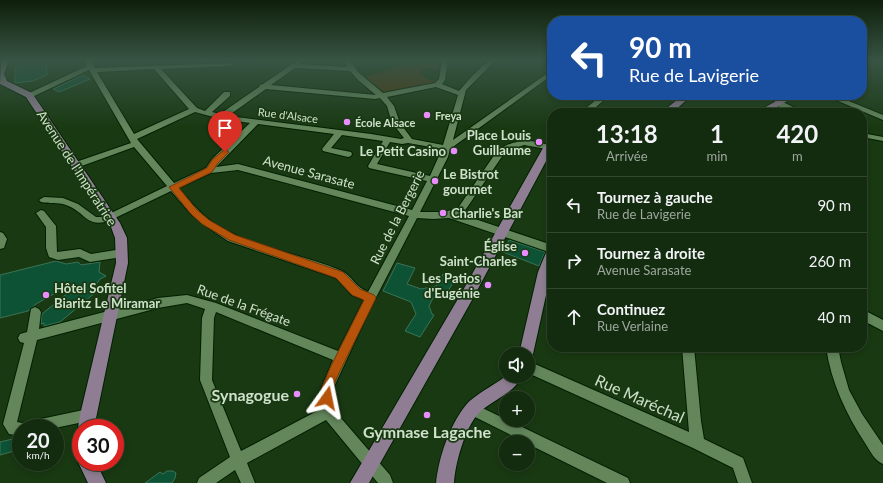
<!DOCTYPE html>
<html lang="fr">
<head>
<meta charset="utf-8">
<style>
	body { margin:0; font-family:Lato,sans-serif; background:#20371c; color:#f1f3f6; height:100vh; display:flex; flex-direction:column; font-size:15px; white-space:nowrap }
	* { box-sizing:border-box; margin:0 }
	p { font-size:13px; color:#9da79e }
	.icon { flex:none; width:22px; height:22px; fill:none; stroke:currentColor; stroke-width:2; stroke-linecap:round; stroke-linejoin:round }
	.map { position:relative; flex:1; overflow:hidden }
	.details { position:absolute; left:547px; top:108px; width:320px; height:244px; display:flex; flex-direction:column; background:#132b0e; border-radius:16px; box-shadow:0 2px 6px #0003,0 0 0 1px #32472e }
	.details>* { flex:none }
	.hud { position:absolute; left:547px; top:16px; width:320px; height:84px; border-radius:16px; box-shadow:0 2px 6px #0003,0 0 0 1px #32472e; background:#1a4fa0; color:#fff; overflow:hidden }
	.buttons { position:absolute; left:499px; top:347px; display:grid; gap:8px }
	.buttons a { display:grid; place-items:center; width:36px; height:36px; border-radius:50%; background:#132b0e; box-shadow:0 2px 6px #0003,0 0 0 1px #32472e; font-size:20px }
	.speed { position:absolute; left:12px; top:419px; display:flex; gap:8px; font-size:20px; font-weight:700; text-align:center }
	.speed>* { display:grid; place-content:center; width:52px; height:52px; border-radius:50%; background:#132b0e; box-shadow:0 2px 6px #0003,0 0 0 1px #32472e; line-height:1 }
	.speed small { font-size:10px; font-weight:400 }
	.speed .limit { border:6px solid #d22; background:#fff; color:#111 }
	.pin { position:absolute; display:grid; place-items:center; width:34px; height:34px; color:#fff; margin:-41px -17px; border-radius:50% 50% 50% 0; rotate:-45deg; box-shadow:0 0 4px #0007 }
	.pin .icon { rotate:45deg }
	.me { position:absolute; width:44px; margin:-22px; rotate:12deg; stroke-linejoin:round; filter:drop-shadow(0 0 3px #0008) }
	.turn { display:flex; align-items:center; gap:14px; height:84px; padding:0 16px; font-size:18px }
	.turn .icon { width:52px; height:52px; stroke-width:2.5 }
	.turn b { display:block; font-size:28px; line-height:34px }
	.eta { display:flex; justify-content:space-evenly; align-items:center; height:68px; text-align:center }
	.eta b { font-size:24px; font-weight:700; line-height:28px }
	ul { padding:0; list-style:none }
	li { display:flex; align-items:center; gap:12px; height:56px; padding:0 16px; border-top:1px solid #32472e }
	li div { flex:1 }
	li b { display:block; font-size:15px }
	li em { font-style:normal }
	.map>svg:first-child { display:block }
	.green { fill:#4d3810 }
	.building { fill:#0e5236; stroke:#3b7357 }
	.lines { fill:none; stroke-linecap:round; stroke-linejoin:round }
	.minor-casing { stroke:#012000; stroke-width:2 }
	.major-casing { stroke:#012000; stroke-width:2 }
	.minor { fill:#63865b; fill-rule:evenodd }
	.major { fill:#8f7e93; fill-rule:evenodd }
	.route { fill:#b45309; stroke:#753606 }
	.poi-dot { fill:#e98dfe; stroke:#193912; stroke-width:1.5 }
	.labels { text-anchor:middle; dominant-baseline:central; stroke-width:3.5; stroke-linejoin:round; paint-order:stroke }
	.far-street-label { font-size:11px; fill:#cee1ca; stroke:#193912 }
	.far-poi-label { font-size:11px; font-weight:bold; fill:#cee1ca; stroke:#193912; text-anchor:start }
	.poi-label { font-size:13px; font-weight:bold; fill:#cee1ca; stroke:#193912; text-anchor:end }
	.street-label { font-size:13px; fill:#cee1ca; stroke:#193912 }
	.near-poi-label { font-size:16px; font-weight:bold; fill:#cee1ca; stroke:#193912; text-anchor:end }
	.near-street-label { font-size:16px; fill:#cee1ca; stroke:#193912 }
</style>
</head>
<body>
<div class="map">
<svg width="883" height="483" viewBox="0 0 883 483">
	<rect width="100%" height="100%" fill="#193912"/>
	<path class="green" d="M428,61H431L434,65H440L439,69L425,68L420,72L426,79L436,81L433,83L384,92L366,77L398,67Z"/>
	<g class="building">
		<path d="M46,60L47,75L33,81L15,83V66Z"/>
		<path d="M83,75L90,79L59,92L53,89Z"/>
		<path d="M509,240L545,252L539,266L503,252Z"/>
		<path d="M56,261L66,264L78,262L81,265L100,262L99,272L106,276L100,279L96,285V292L60,322L44,326V323L41,324L42,314L75,287L73,283L36,304L28,311L0,318V275Z"/>
		<path d="M397,263L415,268L407,284L421,289L436,286L443,274L457,276L445,296L433,298L429,306L432,314L434,315L420,337L405,331L416,314L411,302L383,291Z"/>
		<path d="M21,437V449L0,455V442Z"/>
		<path d="M167,471H173L176,473L175,478L172,483H145L160,472L163,474Z"/>
	</g>
	<g class="lines">
		<defs>
			<g id="minor">
				<path d="M84,60H90L95,68L233,63L234,64L231,66L161,69L197,108L205,111L224,92H230V96L212,112L220,114L259,87L260,85L263,84L298,60H305L300,64L347,67L344,60H350L358,72L383,93L435,83L439,79L442,60H448L445,80L442,84L459,91L472,76L489,60H496L466,90L453,140L552,70V75L450,149L448,157L420,212H444L458,208L497,151C515,138 531,139 552,146V150L524,145L509,150L503,155L464,212L460,214L552,245V253L449,218L433,219L417,218L369,311L333,389L334,410L390,475L393,483H378L326,420L247,463L255,483H241L235,470L216,483H197L199,478L230,457L200,380L202,318L205,309L187,303L158,308L37,340L17,422L22,423L88,409L93,410L95,415L93,420L88,421L55,428H21V436L9,434L3,424L24,343L20,342L18,338L20,334L27,332L31,309L35,307L39,309L41,312L39,329L158,298L187,295L216,303L338,351L364,300L352,295L336,278L228,241L203,224L191,214L171,191L115,218L113,220C84,229 88,213 66,205C58,202 49,204 41,202L39,200L44,197L63,198L78,204L96,217H103L167,186L134,147L79,167H73L72,165L73,163L131,143L89,70L32,97H26L25,95L87,66ZM295,68L350,71L358,80L376,95L271,85ZM154,69L189,109L134,134L97,72ZM436,87L458,95L443,145L412,139L400,123L394,106L387,97ZM266,89L375,99L380,98L387,106L392,123L404,138L401,139L371,134L228,116ZM195,112L221,119L250,123L212,159L206,168L174,183L137,139ZM258,124L334,134L322,149L323,151L348,157L351,156L352,154L351,152L331,148L342,135L383,141L368,166L369,168L427,181L412,210L238,164L216,167ZM390,142L402,144L408,143L442,149L430,176L377,164ZM238,170L409,216L368,292C355,287 352,276 342,271C298,252 247,248 208,219C197,210 188,199 178,188L211,173ZM216,312L333,360L321,389V409L241,451L212,380L214,318Z"/>
				<path d="M602,95H610L589,113H580Z"/>
				<path d="M824,95H834L883,115V120Z"/>
				<path d="M775,101H781L805,113H795L775,105Z"/>
				<path d="M862,133L883,137V141L862,137Z"/>
				<path d="M41,210L44,211L56,226L57,252L80,249L91,254L122,249L126,250L127,253L126,256L122,257L90,262L79,257L58,260L49,257L46,248V227L36,213Z"/>
				<path d="M0,232L3,233L7,239L4,248L0,249Z"/>
				<path d="M862,309L883,320V331L862,320Z"/>
				<path d="M682,347H694L701,421L704,439L743,458L752,483H738L733,468L693,448L528,373V361L689,432Z"/>
				<path d="M826,347H838L841,362L849,390L862,414L883,445V464C875,461 870,451 865,443C846,414 831,382 826,347Z"/>
				<path d="M472,403L628,478L630,483H607L528,444V442H525L467,413L465,409L467,405Z"/>
			</g>
			<g id="major">
				<path d="M1,60H9L4,74L7,81L32,93L120,223L127,238L128,263L94,428H81V434L78,428L80,415L116,263L115,238L111,227L26,97L0,84Z"/>
				<path d="M683,95H692L672,113H661Z"/>
				<path d="M787,95H797L767,113H755Z"/>
				<path d="M552,144V150L472,300L369,483H350L462,292L543,148L545,146Z"/>
				<path d="M552,246V268L533,354L531,359L528,360V354H519L538,272L548,248Z"/>
				<path d="M506,374V376H522C513,395 491,400 478,414C465,428 455,464 454,483H436C439,457 449,426 466,405C473,396 492,386 502,379Z"/>
				<path d="M81,456V462H96L106,483H88L78,462Z"/>
			</g>
		</defs>
		<use href="#minor" class="minor-casing"/>
		<use href="#major" class="major-casing"/>
		<use href="#minor" class="minor"/>
		<use href="#major" class="major"/>
	</g>
	<linearGradient id="sky" x2="0" y2="1"><stop stop-color="#0e1f0a"/><stop offset="0.47" stop-color="#385444"/><stop offset="1" stop-color="#385444" stop-opacity="0"/></linearGradient>
	<rect width="883" height="128" fill="url(#sky)"/>
	<path class="route" d="M225,149L229,152L218,163L212,172L179,188L197,210L209,220L235,235L343,272L360,289L374,295L376,298L340,371L332,389L333,398L331,401L327,403L323,401L321,389L331,366L364,300L352,295L336,278L229,240L202,224L191,214L169,187L207,168L212,160Z"/>
	<g class="poi-dot">
		<circle cx="427" cy="115" r="4"/>
		<circle cx="347" cy="122" r="4"/>
		<circle cx="539" cy="142" r="4"/>
		<circle cx="454" cy="151" r="4"/>
		<circle cx="435" cy="181" r="4"/>
		<circle cx="443" cy="213" r="4"/>
		<circle cx="525" cy="253" r="4"/>
		<circle cx="488" cy="285" r="4"/>
		<circle cx="46" cy="295" r="4"/>
		<circle cx="297" cy="394" r="4"/>
		<circle cx="427" cy="415" r="4"/>
	</g>
	<g class="labels">
		<g class="far-street-label">
			<text transform="translate(288 115) rotate(7)">Rue d'Alsace</text>
		</g>
		<g class="far-poi-label">
			<text x="435" y="115">Freya</text>
			<text x="355" y="122">École Alsace</text>
		</g>
		<g class="poi-label">
			<text x="531" y="135">Place Louis<tspan x="531" dy="15">Guillaume</tspan></text>
			<text x="446" y="151">Le Petit Casino</text>
			<text x="443" y="174" text-anchor="start">Le Bistrot<tspan x="443" dy="15">gourmet</tspan></text>
			<text x="451" y="213" text-anchor="start">Charlie's Bar</text>
			<text x="517" y="246">Église<tspan x="517" dy="15">Saint-Charles</tspan></text>
			<text x="480" y="278">Les Patios<tspan x="480" dy="15">d'Eugénie</tspan></text>
			<text x="54" y="288" text-anchor="start">Hôtel Sofitel<tspan x="54" dy="15">Biaritz Le Miramar</tspan></text>
		</g>
		<g class="street-label">
			<text transform="translate(77 168) rotate(57)">Avenue de l'Impératrice</text>
			<text transform="translate(309 172) rotate(15)">Avenue Sarasate</text>
			<text transform="translate(397 217) rotate(-63)">Rue de la Bergerie</text>
			<text transform="translate(244 305) rotate(20)">Rue de la Frégate</text>
		</g>
		<g class="near-poi-label">
			<text x="289" y="394">Synagogue</text>
			<text x="427" y="431" text-anchor="middle">Gymnase Lagache</text>
		</g>
		<g class="near-street-label">
			<text transform="translate(640 398) rotate(24)">Rue Maréchal</text>
		</g>
	</g>
</svg>
<div class="buttons">
<a><svg class="icon" aria-label="sound" viewBox="0 0 24 24"><path d="M4 9h4l5-4v14l-5-4H4zM17 9q2 3 0 6"/></svg></a>
<a>+</a>
<a>−</a>
</div>
<div class="speed"><div>20<small>km/h</small></div><div class="limit">30</div></div>
<div class="pin" style="left:225px;top:152px;background:#d93025"><svg class="icon" aria-label="arrive" viewBox="0 0 24 24"><path d="M6 21V4h12l-3 4 3 4H6"/></svg></div>
<svg class="me" style="left:327px;top:398px" viewBox="-20 -20 40 40"><path d="M0-17L14 15 0 8-14 15z" fill="#b45309" stroke="#fff" stroke-width="4"/></svg>
<div class="hud">
<div class="turn"><svg class="icon" aria-label="left" viewBox="0 0 24 24"><path d="M17 20v-9H6M10 6l-5 5 5 5"/></svg><div><b>90 m</b>Rue de Lavigerie</div></div>
</div>
<section class="details">
<div class="eta">
<div><b>13:18</b><p>Arrivée</p></div>
<div><b>1</b><p>min</p></div>
<div><b>420</b><p>m</p></div>
</div>
<ul>
<li><svg class="icon" aria-label="left" viewBox="0 0 24 24"><path d="M17 20v-9H6M10 6l-5 5 5 5"/></svg><div><b>Tournez à gauche</b><p>Rue de Lavigerie</p></div><em>90 m</em></li>
<li><svg class="icon" aria-label="right" viewBox="0 0 24 24"><path d="M7 20v-9h11M14 6l5 5-5 5"/></svg><div><b>Tournez à droite</b><p>Avenue Sarasate</p></div><em>260 m</em></li>
<li><svg class="icon" aria-label="ahead" viewBox="0 0 24 24"><path d="M12 20V5M6 11l6-6 6 6"/></svg><div><b>Continuez</b><p>Rue Verlaine</p></div><em>40 m</em></li>
</ul>
</section>
</div>
</body>
</html>
